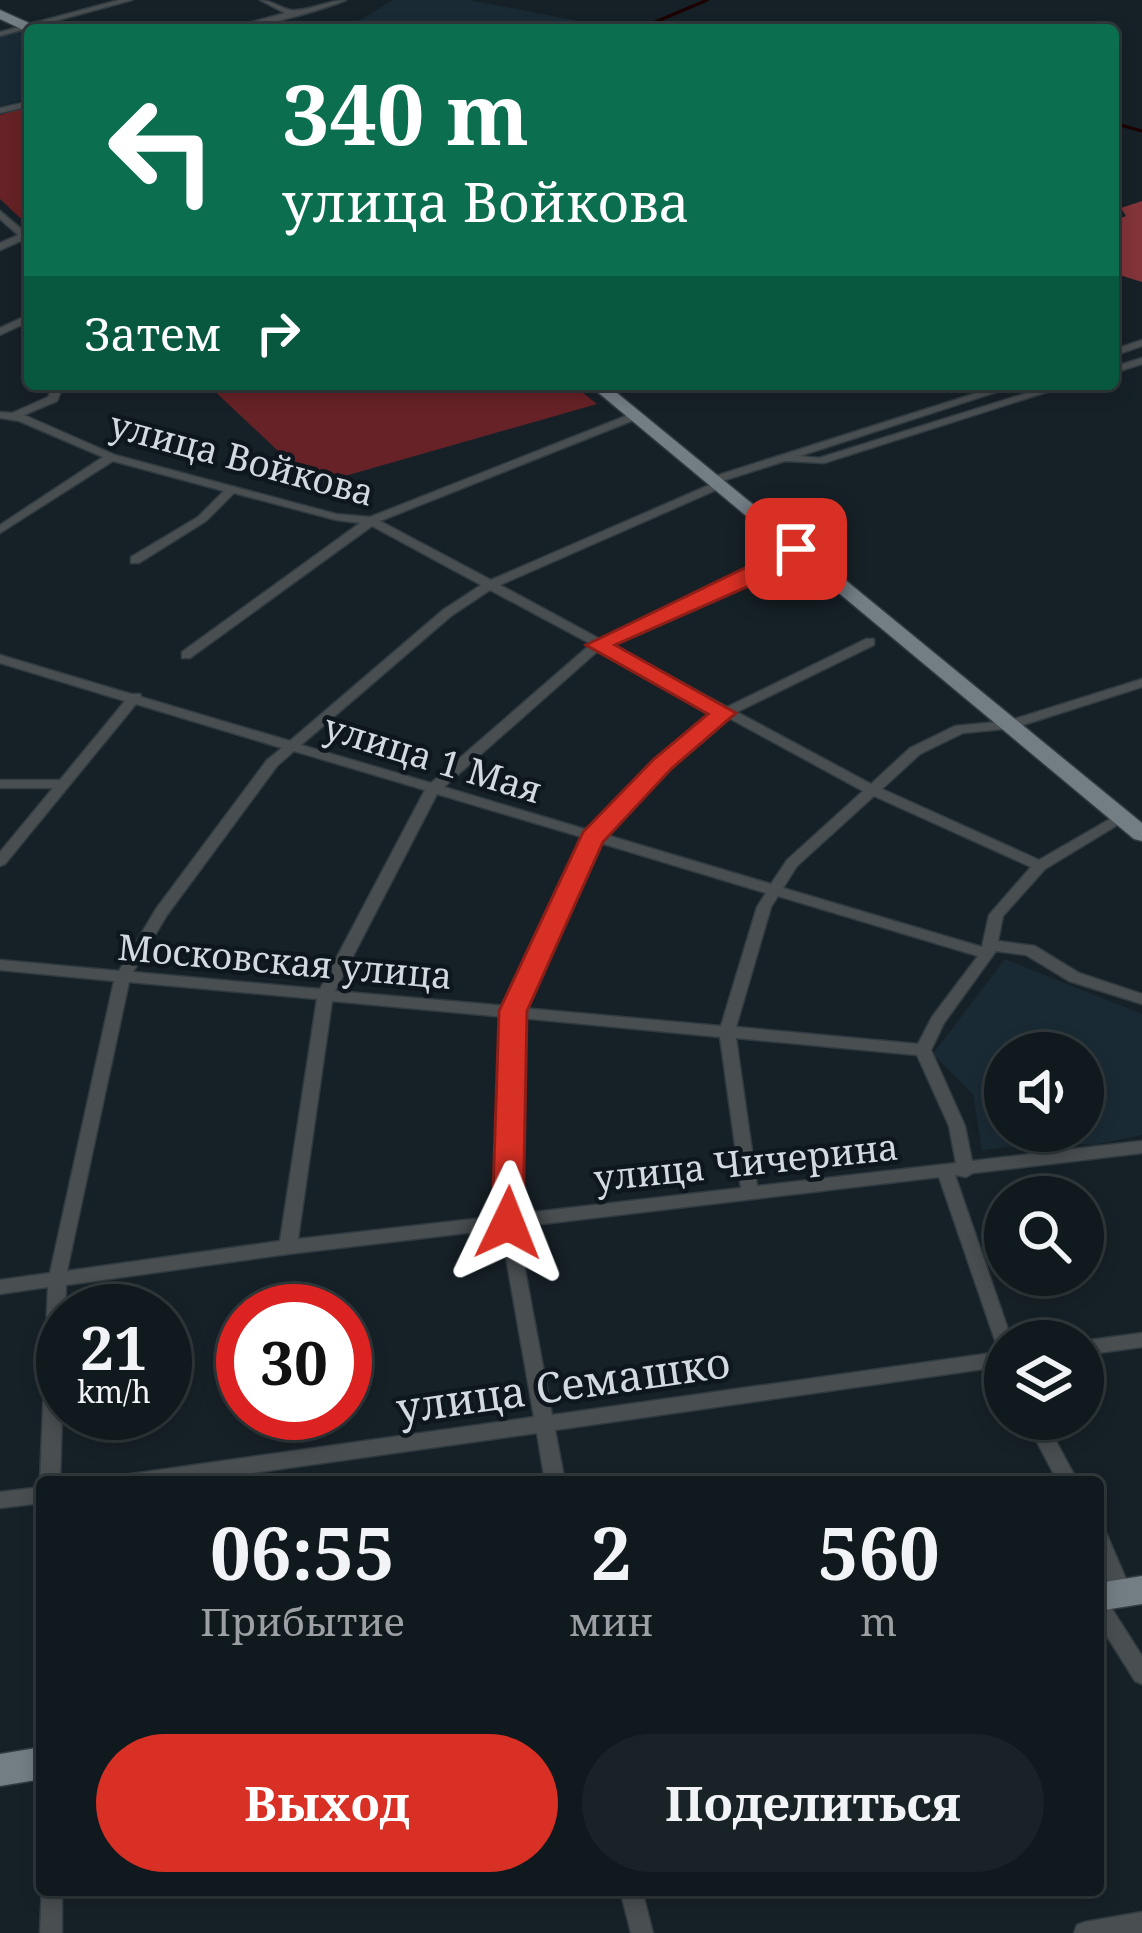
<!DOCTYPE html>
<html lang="ru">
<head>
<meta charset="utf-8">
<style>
	body { margin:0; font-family:"Noto Serif",serif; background:#192226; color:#f1f3f6; height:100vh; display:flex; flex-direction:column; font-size:45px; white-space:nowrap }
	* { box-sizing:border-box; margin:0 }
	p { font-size:39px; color:#9ca0a4 }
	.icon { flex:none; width:66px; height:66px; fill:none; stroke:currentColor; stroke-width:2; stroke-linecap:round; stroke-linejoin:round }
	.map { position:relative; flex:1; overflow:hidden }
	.details { position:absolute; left:36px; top:1476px; width:1068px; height:420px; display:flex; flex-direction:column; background:#10191d; border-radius:12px; box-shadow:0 6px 18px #0003,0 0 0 3px #30383b }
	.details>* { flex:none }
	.guide { position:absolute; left:24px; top:24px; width:1095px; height:366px; border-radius:12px; box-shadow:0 6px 18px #0003,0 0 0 3px #30383b; background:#0b6e4f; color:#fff; overflow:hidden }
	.fabs { position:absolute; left:984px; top:1032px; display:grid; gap:24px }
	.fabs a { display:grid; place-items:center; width:120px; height:120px; border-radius:50%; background:#10191d; box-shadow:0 6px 18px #0003,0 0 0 3px #30383b; font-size:60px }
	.speed { position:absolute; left:36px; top:1284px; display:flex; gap:24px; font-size:60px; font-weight:700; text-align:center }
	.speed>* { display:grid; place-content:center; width:156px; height:156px; border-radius:50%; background:#10191d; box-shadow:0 6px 18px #0003,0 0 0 3px #30383b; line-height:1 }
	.speed small { font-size:30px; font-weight:400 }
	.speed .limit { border:18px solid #d22; background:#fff; color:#111 }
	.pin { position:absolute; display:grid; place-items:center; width:102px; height:102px; color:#fff; margin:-51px; border-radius:24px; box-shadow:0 6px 18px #0006 }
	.me { position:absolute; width:132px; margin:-66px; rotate:2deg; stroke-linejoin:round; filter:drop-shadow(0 0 9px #0008) }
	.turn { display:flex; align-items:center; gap:42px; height:252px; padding:0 60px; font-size:54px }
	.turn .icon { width:156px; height:156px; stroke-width:2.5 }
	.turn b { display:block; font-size:84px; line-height:102px }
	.then { display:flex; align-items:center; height:114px; padding:0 60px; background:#0003; gap:24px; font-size:45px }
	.eta { display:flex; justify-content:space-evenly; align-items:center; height:204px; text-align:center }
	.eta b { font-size:72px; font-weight:700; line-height:84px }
	.primary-button { display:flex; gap:24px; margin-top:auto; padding:24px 60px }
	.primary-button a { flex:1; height:138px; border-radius:72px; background:#d93025; color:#fff; font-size:48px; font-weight:700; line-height:138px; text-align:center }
	.primary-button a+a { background:#192226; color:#f1f3f6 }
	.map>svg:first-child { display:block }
	.built { fill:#1a2a34; fill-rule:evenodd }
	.green { fill:#662226 }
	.forest { fill:#823438 }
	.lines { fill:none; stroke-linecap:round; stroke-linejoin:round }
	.stream { stroke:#1c0001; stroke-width:3 }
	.street-casing { stroke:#303b41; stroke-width:3 }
	.primary-casing { stroke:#303b41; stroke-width:3 }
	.street { fill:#494e51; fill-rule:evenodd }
	.primary { fill:#727d84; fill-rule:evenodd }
	.route { fill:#d93025; stroke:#8d1f18; stroke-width:3 }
	.labels { text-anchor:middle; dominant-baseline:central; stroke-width:9; stroke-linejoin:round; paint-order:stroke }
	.street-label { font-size:36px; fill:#d3dadf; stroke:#0d171d }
	.near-street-label { font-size:42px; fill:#d3dadf; stroke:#0d171d }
</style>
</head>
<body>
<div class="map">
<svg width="1142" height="1933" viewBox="0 0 1142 1933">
	<rect width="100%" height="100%" fill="#162127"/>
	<g class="built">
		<path d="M393,0H469L625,30H344Z"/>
		<path d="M21,31L30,36V98L0,106V37Z"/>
		<path d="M1005,959L1142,1014V1135L1094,1145L1048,1142L982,1150L973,1094L933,1054ZM1005,1053H1083V1131H1005Z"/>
	</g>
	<g class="green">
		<path d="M30,106V227L0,199V115Z"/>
		<path d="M207,384H572L597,404L324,482L293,465Z"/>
	</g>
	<path class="forest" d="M1142,201V282L1113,273V221L1126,216L1121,208Z"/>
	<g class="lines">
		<g class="stream">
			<path d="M691,30L653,23L707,0"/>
			<path d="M1113,123L1142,131"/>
		</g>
		<defs>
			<g id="street">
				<path d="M119,0H132L0,36V32Z"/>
				<path d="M260,0C274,1 280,8 291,10C306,12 329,0 346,0C320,11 251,30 223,30L285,13Z"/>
				<path d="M30,101V106L0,113V108Z"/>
				<path d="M0,211L30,236V244L23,240L0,250V243L18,235L0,219Z"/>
				<path d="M30,314V321L0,335V328Z"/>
				<path d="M1142,340V346L1113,356V350Z"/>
				<path d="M1142,358V364L1113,373V367Z"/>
				<path d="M54,384H64L57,401L24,415L115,455L336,514L370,517L631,414H639V418L380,521L491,580L714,483L709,482V478L1005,384H1021L800,456L819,458L1056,384H1072L824,463L785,461L719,482L725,485L723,487L500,585L600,639L754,571L792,547H800V551L762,577L610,644L727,707L866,639H874V645L737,712L871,784L910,748L955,726L1008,721L1142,679V687L1014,728L963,733L920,754L882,789L1039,860L1117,815H1127L1129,818L1045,869L1003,916L998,941L1035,946L1079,973L1142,994V1004L1069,981L1026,955L996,951L944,1023L931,1050L965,1126L972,1161L1142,1141V1153L973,1173L966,1177L955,1175L1012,1341H1005V1366L555,1430L565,1482H545L537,1433L189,1482H121L124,1476L131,1474L534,1417L501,1229L288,1254L66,1285L60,1482H42V1485L40,1482L48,1287L0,1294V1280L50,1273L114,981L0,970V960L119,971L156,909L267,760L282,748L136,704L5,864L0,866V852L53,788H0V780H60L125,701L0,663V655L131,694H140L141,697L290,741L443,610L481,585L372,526L190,658H182V652L360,523L336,520L234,493L206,521L139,563H131V557L198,517L224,491L113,461L0,533V525L103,457L19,421L0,418V412L12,413L48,397ZM490,590L591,644L431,783L301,745L451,616ZM600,649L717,712L658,761L591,831L444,787ZM727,717L863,791L787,860L771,884L603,834L668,767ZM294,751L425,790L320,989L133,972L167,915L277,766ZM437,794L585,838L507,1006L335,991ZM874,796L1031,867L989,915L982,947L783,888L797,866ZM597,842L766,893L757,907L721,1026L522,1008ZM778,896L978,956L932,1017L918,1044L736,1027L771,907ZM129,982L317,999L280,1241L67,1271ZM332,1001L505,1017L500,1216L298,1239ZM521,1018L720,1037L741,1188L517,1214ZM736,1038L917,1055L949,1126L956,1163L757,1186ZM939,1177L999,1352L552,1415L517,1227Z"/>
				<path d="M1142,1333V1347L1083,1355L1082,1341Z"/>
				<path d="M1025,1419H1044L1078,1482H1058Z"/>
				<path d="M42,1487V1503L0,1508V1492Z"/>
				<path d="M1098,1528L1105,1531L1108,1537L1132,1593L1129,1599L1122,1602L1115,1599L1098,1560Z"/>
				<path d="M1098,1595L1105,1598L1142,1656V1684L1135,1681L1098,1622Z"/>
				<path d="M42,1885V1890H62V1933H40Z"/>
				<path d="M620,1890H642L653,1933H631Z"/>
				<path d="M1142,1912V1933H1074L1077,1925L1085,1922Z"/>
			</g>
			<g id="primary">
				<path d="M0,10L38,27L40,30L30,33L0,19Z"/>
				<path d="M588,384H606L1142,823V841L1134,839Z"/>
				<path d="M1142,1576V1604L1098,1611V1583Z"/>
				<path d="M42,1747V1779L0,1786V1754Z"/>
			</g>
		</defs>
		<use href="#street" class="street-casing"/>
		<use href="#primary" class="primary-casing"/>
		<use href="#street" class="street"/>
		<use href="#primary" class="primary"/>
	</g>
	<path class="route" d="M796,543L803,545V554L765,579L615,645L736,713L671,769L603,842L527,1011L523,1223L508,1235L497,1231L492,1223L499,1011L583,832L654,759L708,714L586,645Z"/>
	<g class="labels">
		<g class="street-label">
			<text transform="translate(242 458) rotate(15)">улица Войкова</text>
			<text transform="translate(433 758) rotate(17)">улица 1 Мая</text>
			<text transform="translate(285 961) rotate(5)">Московская улица</text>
			<text transform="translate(746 1162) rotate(-6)">улица Чичерина</text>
		</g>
		<g class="near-street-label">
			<text transform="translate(563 1384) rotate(-8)">улица Семашко</text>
		</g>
	</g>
</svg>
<div class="fabs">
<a><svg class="icon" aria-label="sound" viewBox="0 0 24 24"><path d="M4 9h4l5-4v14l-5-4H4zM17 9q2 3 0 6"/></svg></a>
<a><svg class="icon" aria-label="search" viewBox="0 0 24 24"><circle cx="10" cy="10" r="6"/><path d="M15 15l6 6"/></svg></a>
<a><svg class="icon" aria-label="layers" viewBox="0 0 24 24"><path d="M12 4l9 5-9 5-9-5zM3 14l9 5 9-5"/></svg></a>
</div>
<div class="speed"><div>21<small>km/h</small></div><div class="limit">30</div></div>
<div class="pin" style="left:796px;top:549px;background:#d93025"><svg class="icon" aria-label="arrive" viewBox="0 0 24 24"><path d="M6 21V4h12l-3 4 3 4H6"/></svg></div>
<svg class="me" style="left:508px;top:1223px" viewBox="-20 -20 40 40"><path d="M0-17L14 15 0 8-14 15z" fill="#d93025" stroke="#fff" stroke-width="4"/></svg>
<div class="guide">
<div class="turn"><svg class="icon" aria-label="left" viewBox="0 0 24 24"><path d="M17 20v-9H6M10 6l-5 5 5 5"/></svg><div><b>340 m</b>улица Войкова</div></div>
<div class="then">Затем<svg class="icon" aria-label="right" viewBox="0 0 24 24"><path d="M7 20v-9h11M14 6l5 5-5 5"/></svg></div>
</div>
<section class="details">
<div class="eta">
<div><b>06:55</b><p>Прибытие</p></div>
<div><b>2</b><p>мин</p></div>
<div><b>560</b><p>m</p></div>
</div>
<div class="primary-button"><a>Выход</a><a>Поделиться</a></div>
</section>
</div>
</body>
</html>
